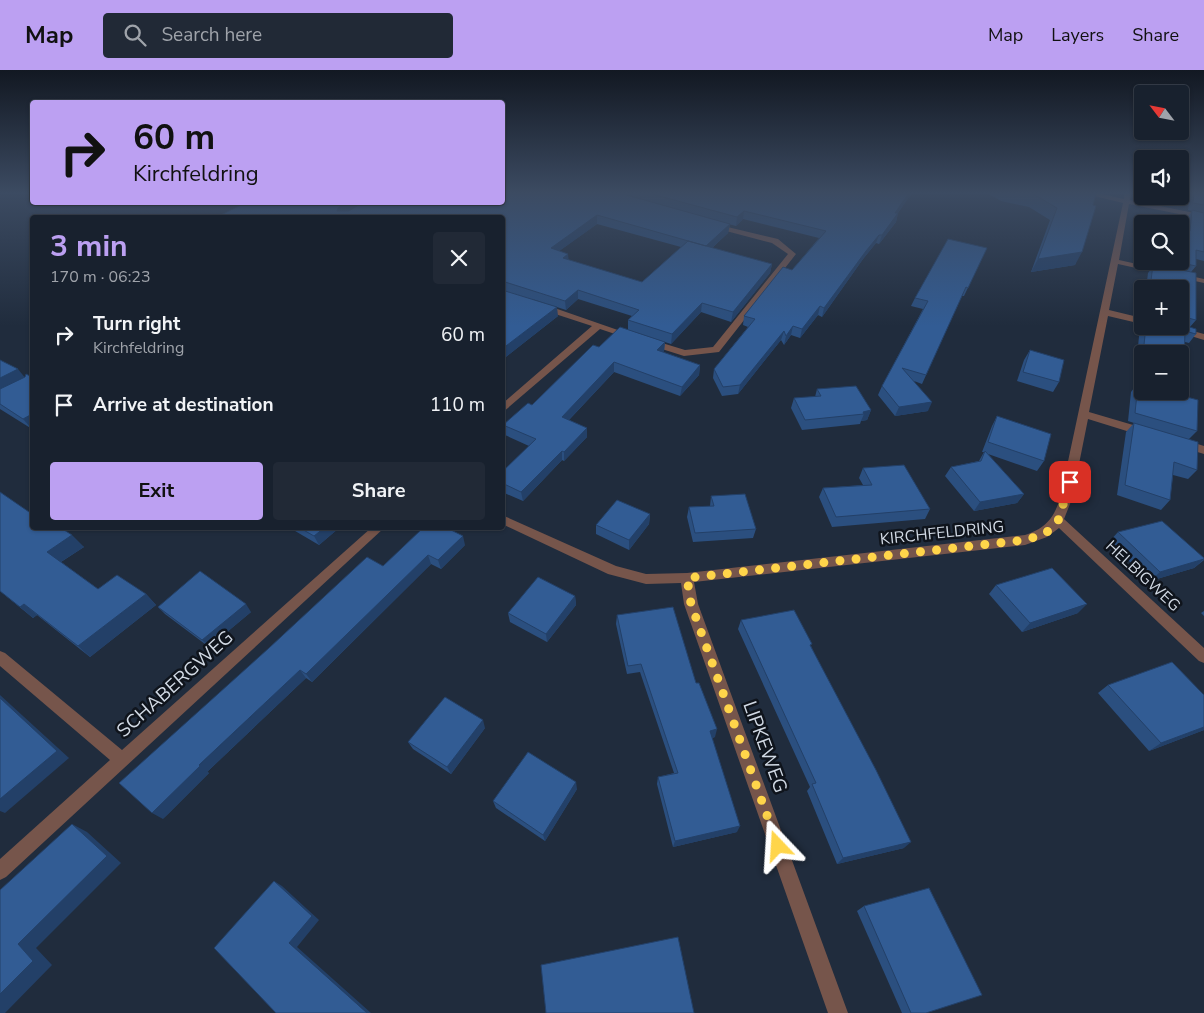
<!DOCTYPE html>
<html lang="en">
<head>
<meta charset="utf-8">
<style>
	body { margin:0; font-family:"Nunito Sans",sans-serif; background:#212936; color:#f1f3f6; height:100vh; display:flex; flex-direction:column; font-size:19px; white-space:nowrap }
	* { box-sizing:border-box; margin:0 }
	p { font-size:16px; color:#9fa3aa }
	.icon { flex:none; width:28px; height:28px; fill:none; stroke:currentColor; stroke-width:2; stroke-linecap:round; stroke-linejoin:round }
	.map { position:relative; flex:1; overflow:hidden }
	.panel { position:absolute; left:30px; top:145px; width:475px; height:315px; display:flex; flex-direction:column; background:#18212e; border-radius:5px; box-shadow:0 1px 4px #0004,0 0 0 1px #363e4a }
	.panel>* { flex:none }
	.guide { position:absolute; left:30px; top:30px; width:475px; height:105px; border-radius:5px; box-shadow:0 1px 4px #0004,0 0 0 1px #363e4a; background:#bca0f2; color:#111; overflow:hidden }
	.needle { width:32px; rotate:302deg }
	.tools { position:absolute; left:1134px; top:15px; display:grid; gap:10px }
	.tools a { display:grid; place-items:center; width:55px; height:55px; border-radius:5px; background:#18212e; box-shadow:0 1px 4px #0004,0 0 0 1px #363e4a; font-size:25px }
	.pin { position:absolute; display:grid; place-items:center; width:42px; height:42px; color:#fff; margin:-21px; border-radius:10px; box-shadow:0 2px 8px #0006 }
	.me { position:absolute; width:55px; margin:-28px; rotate:340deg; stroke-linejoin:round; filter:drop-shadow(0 0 4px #0008) }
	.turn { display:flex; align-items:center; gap:18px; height:105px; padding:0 20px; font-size:22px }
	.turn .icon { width:65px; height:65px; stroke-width:2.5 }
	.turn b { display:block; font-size:35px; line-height:42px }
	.round { display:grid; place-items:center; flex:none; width:52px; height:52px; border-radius:5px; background:#212936 }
	.head { display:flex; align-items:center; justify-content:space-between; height:85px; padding:0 20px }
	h1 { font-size:30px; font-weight:700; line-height:38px; color:#bca0f2 }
	.cta { display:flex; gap:10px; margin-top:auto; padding:10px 20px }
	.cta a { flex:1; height:58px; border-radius:5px; background:#bca0f2; color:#111; font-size:20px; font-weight:700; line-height:58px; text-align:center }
	.cta a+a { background:#212936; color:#f1f3f6 }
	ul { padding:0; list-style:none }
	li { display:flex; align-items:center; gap:15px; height:70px; padding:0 20px }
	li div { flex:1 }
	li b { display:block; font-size:19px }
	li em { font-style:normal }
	header { display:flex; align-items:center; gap:30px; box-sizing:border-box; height:70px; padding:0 25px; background:#bca0f2; color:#111 }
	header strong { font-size:24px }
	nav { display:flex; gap:28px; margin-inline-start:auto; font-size:18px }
	.search { width:350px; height:45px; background:#212936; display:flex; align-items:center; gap:12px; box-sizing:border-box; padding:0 18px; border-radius:5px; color:#9fa3aa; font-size:19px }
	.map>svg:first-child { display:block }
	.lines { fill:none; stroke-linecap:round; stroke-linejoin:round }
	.minor { fill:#76554b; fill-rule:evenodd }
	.wall { fill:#2b4f7f; fill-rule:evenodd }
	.shaded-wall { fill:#234068 }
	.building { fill:#325c94; stroke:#234068 }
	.route { stroke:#ffd54a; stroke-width:9; stroke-dasharray:0 16.2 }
	.labels { text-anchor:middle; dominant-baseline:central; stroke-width:5; stroke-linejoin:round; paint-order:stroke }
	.street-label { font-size:16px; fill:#d1d9e4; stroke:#0f141c }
	.near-street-label { font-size:19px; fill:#d1d9e4; stroke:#0f141c }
</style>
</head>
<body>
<header>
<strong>Map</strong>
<div class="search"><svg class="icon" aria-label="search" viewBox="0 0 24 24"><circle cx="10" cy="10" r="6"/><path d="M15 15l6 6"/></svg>Search here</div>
<nav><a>Map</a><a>Layers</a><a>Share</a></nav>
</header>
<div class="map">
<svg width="1204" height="943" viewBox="0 0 1204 943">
	<rect width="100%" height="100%" fill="#202c3d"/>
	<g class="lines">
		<g class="minor">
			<path d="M1086,124H1102L1124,129V124H1131L1130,130L1204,145V149L1129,134L1119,190L1204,209V213L1118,194L1109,240L1142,248V254L1108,246L1089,342L1150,360L1151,363L1146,367L1088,349L1072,429L1064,449L1204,578V593L1199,591L1059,458L1047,467L1025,475L694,512L698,534L848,943H828L684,534L681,513L646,514L608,504L502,454V445L616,496L646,504L687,503L1025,465C1046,458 1053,449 1060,429L1123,133Z"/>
			<path d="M711,153L778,169L796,184L719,282L684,286L646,274L644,272L649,269L685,280L713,277L788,184L772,173L711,157Z"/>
			<path d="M543,234L635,266L630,269L600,259L502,343V334L592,256L540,239V235Z"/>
			<path d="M1158,256H1174L1204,264V270Z"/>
			<path d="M1182,369L1204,376V384L1178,376L1177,373L1178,370Z"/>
			<path d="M371,458H384L6,807L0,810V789L110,690L0,596V581L5,583L122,680Z"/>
		</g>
	</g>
	<g class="wall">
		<path d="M502,124H911L898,143L896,152L879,174L876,173L863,189L822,247L818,245L800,268L791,265L784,275L781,270L738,324L722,326L713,308L714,299L748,257L743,255L744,246L792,200L819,168L743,149L736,156L706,148L730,154L728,163L712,178L772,194L770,203L731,252L701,242L671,274L628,260V250L632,246L578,229L566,240L532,229L558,246L502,290V148L363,132ZM597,154L681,177L642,212L569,190L559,181Z"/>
		<path d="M989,124H1096L1075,195L1031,202L1050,150L1029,137L1001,131Z"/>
		<path d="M1190,124H1204V191L1196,189V196L1191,202L1196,250L1190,257L1196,264L1189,273L1185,272L1183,326L1197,361L1189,369L1197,400L1188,409L1173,405L1170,430L1161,440L1117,425L1126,362L1134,353L1128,351L1131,322L1134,318L1140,256L1142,253V256H1180V219H1146L1148,203L1153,196L1149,195V191H1180L1186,161L1187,148L1192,141L1188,140ZM1142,284H1180L1142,321Z"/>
		<path d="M987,178L964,226H962L922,314L914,311L928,341L895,346L878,325L882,316L923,239L911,236L915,228Z"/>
		<path d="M665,272L664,281L663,282L700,295L699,305L680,326L614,302L569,350L587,358V367L564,391L562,390L523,431L502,422V402L529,376L505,365L503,355L532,335L599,277Z"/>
		<path d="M1030,280L1059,312L1053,322L1017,311L1024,290Z"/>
		<path d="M0,290L24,307H25L32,359L0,339Z"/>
		<path d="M817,319L871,340L867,350L861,351L860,354L802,360L791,338L794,328L815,327Z"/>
		<path d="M997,346L1044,391L1037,401L988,384L1024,424L1017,433L974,441L945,406L951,397L979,391L984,382H982L992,356Z"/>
		<path d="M863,398L930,439L925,449L832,457L819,427L823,418L863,415L859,408Z"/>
		<path d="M711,426L756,459L753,468L693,472L687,447L689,437L710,436Z"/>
		<path d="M32,444L84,477L61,492L98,519L146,524L156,535L90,587L37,545L33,548L0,521Z"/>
		<path d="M650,444L649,454L629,480L596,464V455Z"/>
		<path d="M290,458H339L319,475Z"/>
		<path d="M1118,462L1204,488V490L1194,498L1150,511L1109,472Z"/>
		<path d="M465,475L441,499L431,494L312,612L306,608L207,702L209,703L163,749L383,496Z"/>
		<path d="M996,515L1078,543L1022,562L989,524Z"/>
		<path d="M575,526L576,535L547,572L510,552L508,543Z"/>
		<path d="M158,537L251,542L209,577L165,544Z"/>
		<path d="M1204,541V546L1201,543Z"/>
		<path d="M617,545L696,613L715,667L712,668L737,762L673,777L657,714L658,707L674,703L640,602L627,604L616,554Z"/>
		<path d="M741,550L811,576L904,778L837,794L807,721L810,717L738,559Z"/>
		<path d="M1108,615L1204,625V660L1149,681L1098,623Z"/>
		<path d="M485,658L451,704L413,679L408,672Z"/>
		<path d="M577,719L545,771L496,738L493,731Z"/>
		<path d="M864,836L926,943H902L857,841Z"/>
	</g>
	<g class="shaded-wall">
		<path d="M908,124H911L893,150L898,143L896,152L879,174L882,165L895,143Z"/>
		<path d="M347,132H363L340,146L337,141L338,138Z"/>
		<path d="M744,141L743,149L736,156L737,147Z"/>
		<path d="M597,145V154L551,187V178Z"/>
		<path d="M730,154L728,163L705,184L706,176Z"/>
		<path d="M879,165L876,173L863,189L822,247L824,238L866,181Z"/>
		<path d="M1082,182L1075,195L1031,202L1038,189Z"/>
		<path d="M568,184L569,193L563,188Z"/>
		<path d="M772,194L770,203L731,252L733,242Z"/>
		<path d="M578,220V229L566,240L565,231Z"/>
		<path d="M702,233L701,242L671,274L672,264Z"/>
		<path d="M820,236L818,245L800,268L802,259Z"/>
		<path d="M557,237L558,246L502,290V279Z"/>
		<path d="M793,256L791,265L784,275L786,266Z"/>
		<path d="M784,261L781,270L738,324L740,315Z"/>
		<path d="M665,272L664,281L656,290L657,280Z"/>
		<path d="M614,292V302L562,357V347Z"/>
		<path d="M700,295L699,305L680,326L682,317Z"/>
		<path d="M18,299L26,309L0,322V308Z"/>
		<path d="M932,332L928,341L895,346L899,337Z"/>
		<path d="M871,340L867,350L861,351L864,344L863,342Z"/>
		<path d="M32,344V359L23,349Z"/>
		<path d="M587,358V367L564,391V382Z"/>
		<path d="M562,381V390L523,431L521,422Z"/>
		<path d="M1024,424L1017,433L974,441L980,432Z"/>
		<path d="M650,444L649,454L629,480V470Z"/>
		<path d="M324,458H339L319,475L314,466Z"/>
		<path d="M72,465L84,477L59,493L47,482Z"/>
		<path d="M463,466L465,475L441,499L438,490Z"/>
		<path d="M428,485L431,494L312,612L306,604Z"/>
		<path d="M1204,489L1194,498L1150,511L1160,502Z"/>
		<path d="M146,524L156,535L90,587L78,576Z"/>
		<path d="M575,526L576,535L547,572L546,564Z"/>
		<path d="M24,534L37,545L33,548L20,537Z"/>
		<path d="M246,534L251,542L209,577L202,570Z"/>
		<path d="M1087,534L1078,543L1022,562L1030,553Z"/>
		<path d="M300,600L306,608L207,702L209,703L163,749L152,743L199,695Z"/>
		<path d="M0,625L69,688L5,743L0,741Z"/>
		<path d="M483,650L485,658L451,704L447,697Z"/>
		<path d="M1204,657V660L1149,681L1161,673Z"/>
		<path d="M717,659L715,667L707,669L710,661Z"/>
		<path d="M576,712L577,719L545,771L543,765Z"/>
		<path d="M72,754L87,762L121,793L36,878L52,895L5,943H0V924L18,874Z"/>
		<path d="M740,756L737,762L673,777L675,771Z"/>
		<path d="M911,772L904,778L837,794L843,788Z"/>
		<path d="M274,811L282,816L319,850L297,877L371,943H367L289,873Z"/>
	</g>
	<g class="building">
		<path d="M502,124H623L730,154L706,176L597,145L551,178L568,184L563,188L642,212L688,171L772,194L733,242L702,233L672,264L628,250L639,240L578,220L565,231L502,211V148H215L247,132H347L338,138L337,141H349L363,132H502Z"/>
		<path d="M652,124H908L895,143H898L882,165H879L866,181L824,238L820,236L802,259L793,256L786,266L784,261L740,315L723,317L714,299L755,249L744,246L783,197L792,200L826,161L744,141L737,147Z"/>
		<path d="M1032,124H1096L1093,135L1096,136L1082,182L1038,189L1057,138L1035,125Z"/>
		<path d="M1194,124H1204V135L1193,133Z"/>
		<path d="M1192,140L1204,143V182L1196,180V196L1172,191H1180V159L1190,161Z"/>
		<path d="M948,169L987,178L968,218L966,217L926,305L902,298L932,332L899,337L882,316L928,231L915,228Z"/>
		<path d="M1153,194L1196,203V250L1180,246V219H1150Z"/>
		<path d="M502,220L557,237L502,279Z"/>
		<path d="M1180,254L1196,259V264L1185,261L1183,326L1198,330L1197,361L1135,343L1138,314H1140L1142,291V321H1180V284H1143L1146,256H1180Z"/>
		<path d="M620,257L665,272L657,280L700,295L682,317L614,292L562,347L587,358L564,382L562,381L521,422L502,413V402L536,369L503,355L528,333L532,335L593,275L599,277Z"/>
		<path d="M1030,280L1064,290L1059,312L1023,302Z"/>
		<path d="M0,290L18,299L0,308Z"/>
		<path d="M26,304L32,307V344L23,349L0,334V319L25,307Z"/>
		<path d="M856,316L871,340L863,342L864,344L805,350L794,328L821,326L817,319Z"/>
		<path d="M997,346L1051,364L1044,391L988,372Z"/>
		<path d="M1134,353L1198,372L1197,400L1174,392L1170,430L1125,415Z"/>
		<path d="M985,381L1024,424L980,432L951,397L981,391Z"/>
		<path d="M904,395L930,439L836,447L823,418L872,415L863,398Z"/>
		<path d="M0,422L32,444V458H61L72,465L47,482L98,519L117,505L146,524L78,576L24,534L20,537L0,521Z"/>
		<path d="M745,424L756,459L695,463L689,437L714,436L711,426Z"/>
		<path d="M617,430L650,444L629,470L596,455Z"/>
		<path d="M1162,451L1204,488V489L1160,502L1118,462Z"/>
		<path d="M300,458H324L314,466Z"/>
		<path d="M423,458H447L463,466L438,490L428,485L306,604L300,600L199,695L200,696L152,743L119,713L269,578L367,487L383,496Z"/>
		<path d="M1052,498L1087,534L1030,553L996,515Z"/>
		<path d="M200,501L246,534L202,570L158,537Z"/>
		<path d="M538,507L575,526L546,564L508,543Z"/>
		<path d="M673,537L696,613H699L717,659L710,661L740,756L675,771L658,707L678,703L641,594L628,596L617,545Z"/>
		<path d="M794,540L812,574L810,575L876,700L911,772L843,788L812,714L816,713L741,550Z"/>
		<path d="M1172,592L1204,625V657L1161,673L1108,615Z"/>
		<path d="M445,627L483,650L447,697L408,672Z"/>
		<path d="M0,628L57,681L0,729Z"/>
		<path d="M528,682L576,712L543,765L493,731Z"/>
		<path d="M72,754L107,786L18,874L33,891L0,924V820Z"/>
		<path d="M274,811L312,846L289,873L367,943H276L214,878Z"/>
		<path d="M929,818L982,925L926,943H911L864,836Z"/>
		<path d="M678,867L694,943H546L541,895Z"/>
	</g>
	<linearGradient id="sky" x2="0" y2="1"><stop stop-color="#121822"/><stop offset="0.48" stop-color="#3c4b62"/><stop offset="1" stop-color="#3c4b62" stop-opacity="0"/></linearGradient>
	<rect width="1204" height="256" fill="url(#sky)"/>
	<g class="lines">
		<path class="route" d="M778,776L691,534L687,508L1025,470L1045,464L1058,451L1070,412"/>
	</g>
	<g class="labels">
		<g class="street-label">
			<text transform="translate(942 463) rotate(-6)">KIRCHFELDRING</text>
			<text transform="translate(1143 506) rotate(43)">HELBIGWEG</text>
		</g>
		<g class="near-street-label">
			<text transform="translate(175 614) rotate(-42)">SCHABERGWEG</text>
			<text transform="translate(765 677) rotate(70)">LIPKEWEG</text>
		</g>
	</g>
</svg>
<div class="tools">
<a><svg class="needle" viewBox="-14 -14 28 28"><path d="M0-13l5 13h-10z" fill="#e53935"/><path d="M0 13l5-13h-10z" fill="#9fa3aa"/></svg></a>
<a><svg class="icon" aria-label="sound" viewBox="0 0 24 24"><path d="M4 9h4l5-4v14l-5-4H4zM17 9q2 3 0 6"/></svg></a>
<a><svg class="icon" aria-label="search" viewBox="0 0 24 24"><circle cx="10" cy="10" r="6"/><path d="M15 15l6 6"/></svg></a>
<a>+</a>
<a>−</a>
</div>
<div class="pin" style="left:1070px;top:412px;background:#d93025"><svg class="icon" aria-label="arrive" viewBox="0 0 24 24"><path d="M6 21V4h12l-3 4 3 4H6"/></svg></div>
<svg class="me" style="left:778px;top:776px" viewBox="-20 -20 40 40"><path d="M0-17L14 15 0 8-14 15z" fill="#ffd54a" stroke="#fff" stroke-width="4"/></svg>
<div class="guide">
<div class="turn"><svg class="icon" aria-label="right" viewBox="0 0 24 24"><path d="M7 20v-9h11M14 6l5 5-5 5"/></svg><div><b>60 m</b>Kirchfeldring</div></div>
</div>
<section class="panel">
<div class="head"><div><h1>3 min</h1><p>170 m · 06:23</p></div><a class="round"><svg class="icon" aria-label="close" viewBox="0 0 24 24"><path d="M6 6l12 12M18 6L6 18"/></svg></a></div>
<ul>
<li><svg class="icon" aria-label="right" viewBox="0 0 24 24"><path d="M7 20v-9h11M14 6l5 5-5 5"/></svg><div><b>Turn right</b><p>Kirchfeldring</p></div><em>60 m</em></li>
<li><svg class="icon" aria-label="arrive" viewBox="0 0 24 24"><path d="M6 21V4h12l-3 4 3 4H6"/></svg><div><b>Arrive at destination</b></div><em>110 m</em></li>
</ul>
<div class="cta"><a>Exit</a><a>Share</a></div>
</section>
</div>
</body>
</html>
